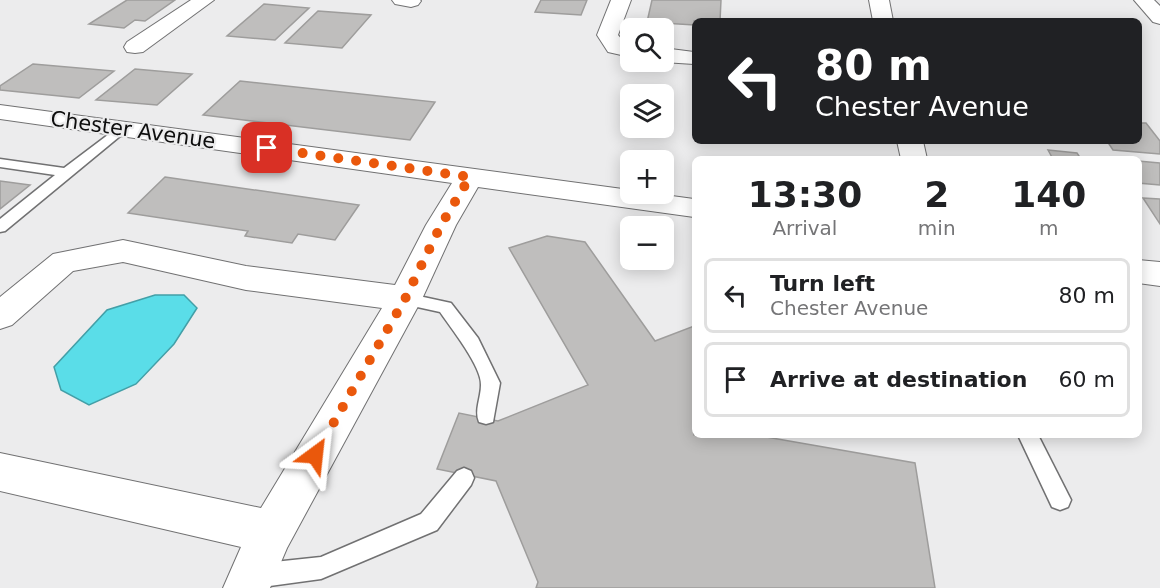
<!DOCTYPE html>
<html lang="en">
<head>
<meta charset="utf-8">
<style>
	body { margin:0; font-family:"DejaVu Sans",sans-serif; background:#f2f2f2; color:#202124; height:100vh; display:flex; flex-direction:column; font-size:22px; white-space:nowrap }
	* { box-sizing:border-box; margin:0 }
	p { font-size:20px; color:#757577 }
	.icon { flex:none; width:33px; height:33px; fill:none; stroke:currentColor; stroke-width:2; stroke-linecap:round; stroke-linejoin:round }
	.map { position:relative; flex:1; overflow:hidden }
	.sheet { position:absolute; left:692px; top:156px; width:450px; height:282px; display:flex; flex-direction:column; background:#fff; border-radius:9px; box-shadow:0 3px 15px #0003 }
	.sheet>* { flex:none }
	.guide { position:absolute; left:692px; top:18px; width:450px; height:126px; border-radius:9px; box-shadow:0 3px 15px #0003; background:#202124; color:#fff; overflow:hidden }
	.buttons { position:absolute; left:620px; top:18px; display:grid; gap:12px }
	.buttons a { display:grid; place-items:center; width:54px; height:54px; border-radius:9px; background:#fff; box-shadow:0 3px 15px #0003; font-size:30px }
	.pin { position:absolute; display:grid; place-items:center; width:51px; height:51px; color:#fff; margin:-26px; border-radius:12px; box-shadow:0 3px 9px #0006 }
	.me { position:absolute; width:66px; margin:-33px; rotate:30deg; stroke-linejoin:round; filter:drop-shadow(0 0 4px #0008) }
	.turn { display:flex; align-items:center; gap:21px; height:126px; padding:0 24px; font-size:27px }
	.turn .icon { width:78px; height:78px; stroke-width:2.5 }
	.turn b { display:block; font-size:42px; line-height:51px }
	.eta { display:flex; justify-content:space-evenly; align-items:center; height:102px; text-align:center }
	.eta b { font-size:36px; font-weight:700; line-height:42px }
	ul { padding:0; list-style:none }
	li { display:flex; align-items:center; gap:18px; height:75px; margin:0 12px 9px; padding:0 12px; border:3px solid #e0e0e0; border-radius:9px }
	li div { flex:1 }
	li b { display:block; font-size:22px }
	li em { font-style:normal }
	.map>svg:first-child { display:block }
	.water { fill:#5adde8; stroke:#439fa7; stroke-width:1.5 }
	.building { fill:#bfbebd; stroke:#9e9d9c; stroke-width:1.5 }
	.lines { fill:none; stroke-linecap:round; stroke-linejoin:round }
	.lane-casing { stroke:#717172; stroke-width:3 }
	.street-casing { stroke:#717172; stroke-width:2 }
	.lane { fill:#fff; fill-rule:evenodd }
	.street { fill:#fff; fill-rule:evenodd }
	.route { stroke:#ea580c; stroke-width:10; stroke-dasharray:0 18 }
	.labels { text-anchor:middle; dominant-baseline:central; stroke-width:4.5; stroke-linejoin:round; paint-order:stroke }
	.street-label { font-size:21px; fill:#0e0e0e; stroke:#ececed }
</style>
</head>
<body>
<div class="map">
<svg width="1160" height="588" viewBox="0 0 1160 588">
	<rect width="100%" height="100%" fill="#ececed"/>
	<path class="water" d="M155,295H184L197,308L174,344L136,384L89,405L61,390L54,367L107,310Z"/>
	<g class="building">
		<path d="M127,0H175L145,21L135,20L124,28L89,24Z"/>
		<path d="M541,0H587L581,15L535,12Z"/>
		<path d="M652,0H721L720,21H694V25L647,22Z"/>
		<path d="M264,4L309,8L275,40L227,36Z"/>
		<path d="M318,11L371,15L342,48L285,43Z"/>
		<path d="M33,64L114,71L79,98L0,90V86Z"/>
		<path d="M135,69L192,74L157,105L96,100Z"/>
		<path d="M240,81L435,102L410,140L203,115Z"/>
		<path d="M1138,123H1146L1160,141V154L1113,150L1107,141H1138Z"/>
		<path d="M1048,150L1077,153L1081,159H1053Z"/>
		<path d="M1138,161L1160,163V185L1138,183Z"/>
		<path d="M165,177L359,205L335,240L298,234L292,243L245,236L248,231L128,213Z"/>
		<path d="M0,181L30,185L0,209Z"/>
		<path d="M1143,198L1160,199V224Z"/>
		<path d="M547,236L585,242L655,341L694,326V435H755L915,463L935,588H536L538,582L496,481L437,469L459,413L498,421L588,385L509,248Z"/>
	</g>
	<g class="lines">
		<defs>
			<g id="lane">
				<path d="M121,125L127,129L125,132L5,231L0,232V219L55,175L0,167V159L64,168Z"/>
				<path d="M405,293L451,303L478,338L500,383L493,422L486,424L479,422C474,410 481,398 481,385C482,367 451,328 440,312L399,303L397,299L399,295Z"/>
				<path d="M1018,435H1038L1071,500L1068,507L1060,510L1052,507Z"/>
				<path d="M464,468L471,471L474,478L471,485L437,530L321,579L255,588L247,584L243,576L247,568L255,564L321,557L421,514L457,471Z"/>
			</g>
			<g id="street">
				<path d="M191,0H214L143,52L135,53L127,52L124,47L127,42Z"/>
				<path d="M392,0H420L421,1L418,5L411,7L395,4Z"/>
				<path d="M611,0H631L618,35L624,42L630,44V57L608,52L597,35Z"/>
				<path d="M869,0H889L893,21H873Z"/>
				<path d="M1134,0H1154L1160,6V24L1153,22Z"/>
				<path d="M663,48L694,52V64L663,62Z"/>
				<path d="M0,105L630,190V194H657L694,199V217L478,187L456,225L422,299L287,548L270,588H223L241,547L0,491V453L261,508L382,308L246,290L123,262L73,271L12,325L0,329V297L53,254L123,240L246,266L395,285L426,225L452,183L0,119Z"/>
				<path d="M897,141H923L927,159H901Z"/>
				<path d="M1138,260L1160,262V286L1138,283Z"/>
			</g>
		</defs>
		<use href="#lane" class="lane-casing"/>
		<use href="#street" class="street-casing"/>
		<use href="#lane" class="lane"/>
		<use href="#street" class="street"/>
	</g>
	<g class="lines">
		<path class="route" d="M267,148L470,177L441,225L405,299L315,455"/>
	</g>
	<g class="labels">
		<g class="street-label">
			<text transform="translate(133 130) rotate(8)">Chester Avenue</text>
		</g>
	</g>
</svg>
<div class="buttons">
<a><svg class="icon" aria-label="search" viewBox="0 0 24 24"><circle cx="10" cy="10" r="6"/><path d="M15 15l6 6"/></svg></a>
<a><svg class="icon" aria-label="layers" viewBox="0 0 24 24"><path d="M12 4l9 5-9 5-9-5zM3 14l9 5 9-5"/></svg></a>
<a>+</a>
<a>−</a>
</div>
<div class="pin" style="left:267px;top:148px;background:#d93025"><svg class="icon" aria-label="arrive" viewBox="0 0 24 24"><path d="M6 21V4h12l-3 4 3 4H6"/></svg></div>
<svg class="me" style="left:315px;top:455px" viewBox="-20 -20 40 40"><path d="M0-17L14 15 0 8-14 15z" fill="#ea580c" stroke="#fff" stroke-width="4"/></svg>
<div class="guide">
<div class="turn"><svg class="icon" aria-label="left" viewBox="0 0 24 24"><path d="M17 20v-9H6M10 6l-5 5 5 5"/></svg><div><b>80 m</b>Chester Avenue</div></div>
</div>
<section class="sheet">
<div class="eta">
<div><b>13:30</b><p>Arrival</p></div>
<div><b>2</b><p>min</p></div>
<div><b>140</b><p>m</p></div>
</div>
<ul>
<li><svg class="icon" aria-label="left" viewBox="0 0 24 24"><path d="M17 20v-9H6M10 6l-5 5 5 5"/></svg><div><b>Turn left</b><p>Chester Avenue</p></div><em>80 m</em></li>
<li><svg class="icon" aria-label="arrive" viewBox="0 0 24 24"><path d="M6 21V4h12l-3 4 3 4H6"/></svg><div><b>Arrive at destination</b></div><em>60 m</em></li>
</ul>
</section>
</div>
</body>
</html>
